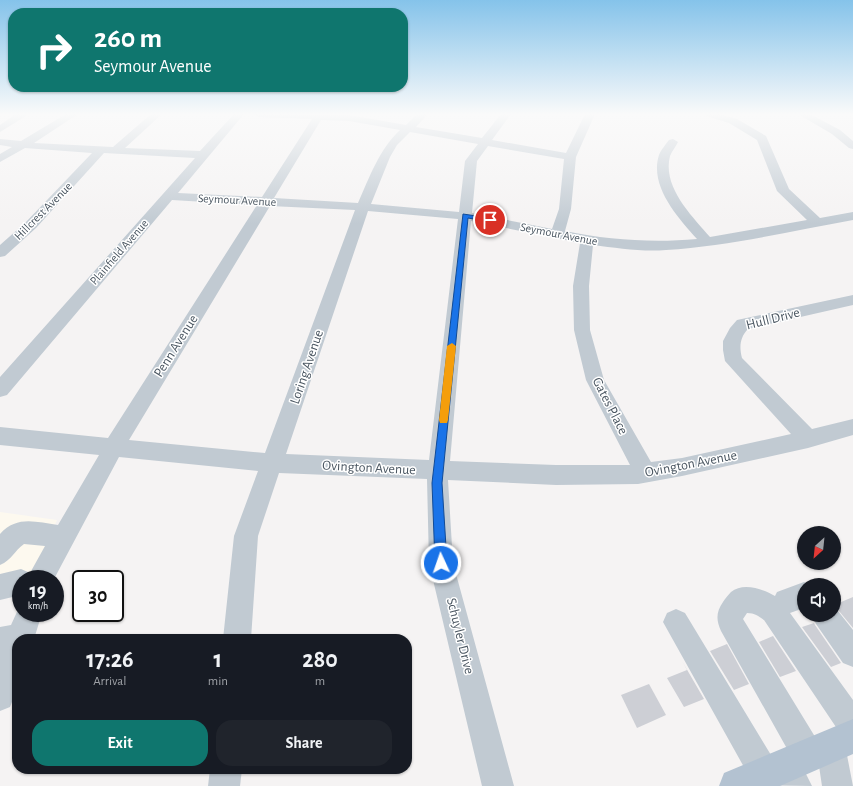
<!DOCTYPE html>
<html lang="en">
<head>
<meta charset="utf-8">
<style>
	body { margin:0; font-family:"Alegreya Sans",sans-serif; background:#20242c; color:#f1f3f6; height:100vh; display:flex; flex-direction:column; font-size:15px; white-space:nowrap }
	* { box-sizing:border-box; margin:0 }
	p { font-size:13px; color:#9ea1a6 }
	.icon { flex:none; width:22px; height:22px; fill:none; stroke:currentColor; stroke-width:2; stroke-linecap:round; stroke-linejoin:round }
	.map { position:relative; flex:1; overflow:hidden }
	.side { position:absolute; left:12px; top:634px; width:400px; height:140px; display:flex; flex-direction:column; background:#171b24; border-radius:16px; box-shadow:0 1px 3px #0004 }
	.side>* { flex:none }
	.top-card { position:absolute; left:8px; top:8px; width:400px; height:84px; border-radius:16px; box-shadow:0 1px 3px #0004; background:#0f766e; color:#fff; overflow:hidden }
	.needle { width:26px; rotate:207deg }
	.fabs { position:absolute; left:797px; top:526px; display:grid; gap:8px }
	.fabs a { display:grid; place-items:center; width:44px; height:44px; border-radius:50%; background:#171b24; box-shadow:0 1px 3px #0004; font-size:20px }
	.speed { position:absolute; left:12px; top:570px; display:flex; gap:8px; font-size:20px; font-weight:700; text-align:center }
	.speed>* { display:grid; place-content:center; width:52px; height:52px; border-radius:50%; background:#171b24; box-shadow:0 1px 3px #0004; line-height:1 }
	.speed small { font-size:10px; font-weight:400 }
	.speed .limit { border:2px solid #111; border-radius:6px; background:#fff; color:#111 }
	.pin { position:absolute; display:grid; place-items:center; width:34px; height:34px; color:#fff; margin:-17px; border:2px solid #fff; border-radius:50%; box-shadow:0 1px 4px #0007 }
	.me { position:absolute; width:44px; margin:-22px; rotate:357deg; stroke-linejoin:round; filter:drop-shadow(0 0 3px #0008) }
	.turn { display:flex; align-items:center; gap:14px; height:84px; padding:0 20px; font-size:18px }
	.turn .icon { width:52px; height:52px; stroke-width:2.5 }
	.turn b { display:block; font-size:28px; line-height:34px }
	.eta { display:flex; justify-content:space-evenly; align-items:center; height:68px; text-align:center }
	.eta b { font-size:24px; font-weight:700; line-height:28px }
	.primary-button { display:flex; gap:8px; margin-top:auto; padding:8px 20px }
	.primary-button a { flex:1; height:46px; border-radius:16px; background:#0f766e; color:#fff; font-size:16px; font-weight:700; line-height:46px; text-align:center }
	.primary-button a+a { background:#20242c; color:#f1f3f6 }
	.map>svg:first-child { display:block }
	.commercial { fill:#fdf9ef }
	.building { fill:#cdcfd5 }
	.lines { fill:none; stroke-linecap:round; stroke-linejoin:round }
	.minor { fill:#c1cad2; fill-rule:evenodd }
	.major { fill:#b3c2d1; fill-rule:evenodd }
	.route { fill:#1a73e8; stroke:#114b97 }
	.slow { fill:#f59e0b }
	.labels { text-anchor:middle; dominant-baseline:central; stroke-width:3; stroke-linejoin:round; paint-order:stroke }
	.far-street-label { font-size:12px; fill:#4a5661; stroke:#fff }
	.street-label { font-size:14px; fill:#4a5661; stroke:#fff }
</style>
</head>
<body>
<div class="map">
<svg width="853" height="786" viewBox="0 0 853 786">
	<rect width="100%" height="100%" fill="#f5f3f3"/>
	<path class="commercial" d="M0,512L57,520L33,579H21L0,593Z"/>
	<g class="building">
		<path d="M853,597V628L834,605Z"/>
		<path d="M814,623L815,625L841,663L831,667L802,627Z"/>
		<path d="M773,636L796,671L780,677L759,642Z"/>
		<path d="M727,644L749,684L734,690L710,651Z"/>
		<path d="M682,661L704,699L684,707L667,678L687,670Z"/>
		<path d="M649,684L666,715L637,728L621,695Z"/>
	</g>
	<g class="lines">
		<g class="minor">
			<path d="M11,114H25L26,116L0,132V125L13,116Z"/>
			<path d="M66,114H78L34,143L113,147L151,114H162L125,148L200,151L234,114H244L178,193L262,197L312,119L258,117L253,114L349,115L406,125L417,114H428L416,127L482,138L501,114H511L492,140L566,153L585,114H595L576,157L571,209L565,231C609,240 652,243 697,239C678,218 649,186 659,155C661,150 666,144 669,140L673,139L678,142C676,146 672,151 670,156C662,187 692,216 710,237L807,220L777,191L757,140L729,123L706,116L704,114H720L737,119L766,136L789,189L820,218L853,212V220C792,231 729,246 666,250C642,252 617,248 593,245L589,286L590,330L604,380L651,462L682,458L791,434L725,361L723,350V341L730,328L737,320L853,295V305L748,329C740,337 739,347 742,358L812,429L853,419V435L808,448L682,476L638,484L556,485L448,480L453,563L514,786H482L429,563L427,479L279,473L258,536L251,639H223L234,536L258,471L119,457L54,579H21V595L0,600V574L21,569L30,573L45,546L24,544C14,551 12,560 0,565V534C17,515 36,522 58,525L99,455L0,445V427L108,438L257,205L172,200L7,395L0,397V377L195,158L104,153L36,228L5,256L0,257V245L26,222L92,153L25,148L0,162V154L12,147L0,145V139L21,141ZM321,120L349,121L400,130C379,150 370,176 358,203L274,198ZM410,132L478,144L465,161L459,212L371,204L390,157L397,145ZM488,146L564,159L559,209L552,229L472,213L477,161ZM270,206L355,210L265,453L129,440ZM368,211L458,219L429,460L286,454ZM471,221L580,243L573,286L574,330L586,380L630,465H556L450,461Z"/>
			<path d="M798,114H810L840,130L853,141V149L849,148L832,134Z"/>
			<path d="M804,582L811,585H804V608L790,613L853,700V740L842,736L764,620C758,616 755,613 747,613L743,619L817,740L819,734L830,730L841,734L845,745L853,786H822L819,766L808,770L803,768L812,786L754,785L663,622L667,613L676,609L685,613L771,755L782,750L790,754L721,631C716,620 716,612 723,602C725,599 728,595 731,592C743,582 763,589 775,596L777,592Z"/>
			<path d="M21,603V613H42L34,639H17V689L10,707L0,711V627L11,625Z"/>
			<path d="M834,606L853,630V667L843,663L816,624L812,615H834Z"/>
			<path d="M210,769H242L240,786H208Z"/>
		</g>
		<path class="major" d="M853,719V754L780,786H719L724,773Z"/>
	</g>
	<linearGradient id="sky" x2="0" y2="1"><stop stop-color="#85c3ea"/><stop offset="0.51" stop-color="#fafafa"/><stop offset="1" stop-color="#fafafa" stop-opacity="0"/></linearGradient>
	<rect width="853" height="224" fill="url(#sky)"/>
	<path class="route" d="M463,214L490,218L494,220L490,222L468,218L442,483L447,563L445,567L441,569L437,567L435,563L432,483Z"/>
	<path class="slow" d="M452,343L456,346L448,420L447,423H440L439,420L447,346Z"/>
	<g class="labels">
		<g class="far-street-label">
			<text transform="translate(237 200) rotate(3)">Seymour Avenue</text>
			<text transform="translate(43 211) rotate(-45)">Hillcrest Avenue</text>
			<text transform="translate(559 234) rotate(11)">Seymour Avenue</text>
			<text transform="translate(119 252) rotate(-49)">Plainfield Avenue</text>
		</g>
		<g class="street-label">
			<text transform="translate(773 319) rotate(-14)">Hull Drive</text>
			<text transform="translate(176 346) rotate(-58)">Penn Avenue</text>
			<text transform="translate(307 367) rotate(-71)">Loring Avenue</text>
			<text transform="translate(610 406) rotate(63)">Gates Place</text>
			<text transform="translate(691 464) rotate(-11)">Ovington Avenue</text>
			<text transform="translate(369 468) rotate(3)">Ovington Avenue</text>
			<text transform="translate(460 636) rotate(76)">Schuyler Drive</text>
		</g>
	</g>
</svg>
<div class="fabs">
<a><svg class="needle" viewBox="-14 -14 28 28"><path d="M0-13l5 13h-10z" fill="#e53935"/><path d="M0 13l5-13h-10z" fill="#9ea1a6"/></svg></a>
<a><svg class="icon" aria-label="sound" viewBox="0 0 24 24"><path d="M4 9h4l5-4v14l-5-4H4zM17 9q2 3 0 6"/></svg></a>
</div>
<div class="speed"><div>19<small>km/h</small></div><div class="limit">30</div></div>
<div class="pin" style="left:490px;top:220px;background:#d93025"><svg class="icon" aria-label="arrive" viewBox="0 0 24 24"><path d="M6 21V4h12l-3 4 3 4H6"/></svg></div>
<svg class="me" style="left:441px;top:563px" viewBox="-20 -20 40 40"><circle r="17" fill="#1a73e8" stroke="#fff" stroke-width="3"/><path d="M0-11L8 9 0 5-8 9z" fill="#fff"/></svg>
<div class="top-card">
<div class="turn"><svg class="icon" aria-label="right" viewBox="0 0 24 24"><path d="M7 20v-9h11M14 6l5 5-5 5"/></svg><div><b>260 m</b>Seymour Avenue</div></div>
</div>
<section class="side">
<div class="eta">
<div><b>17:26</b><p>Arrival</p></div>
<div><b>1</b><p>min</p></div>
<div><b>280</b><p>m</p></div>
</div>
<div class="primary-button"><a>Exit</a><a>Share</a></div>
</section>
</div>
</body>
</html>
